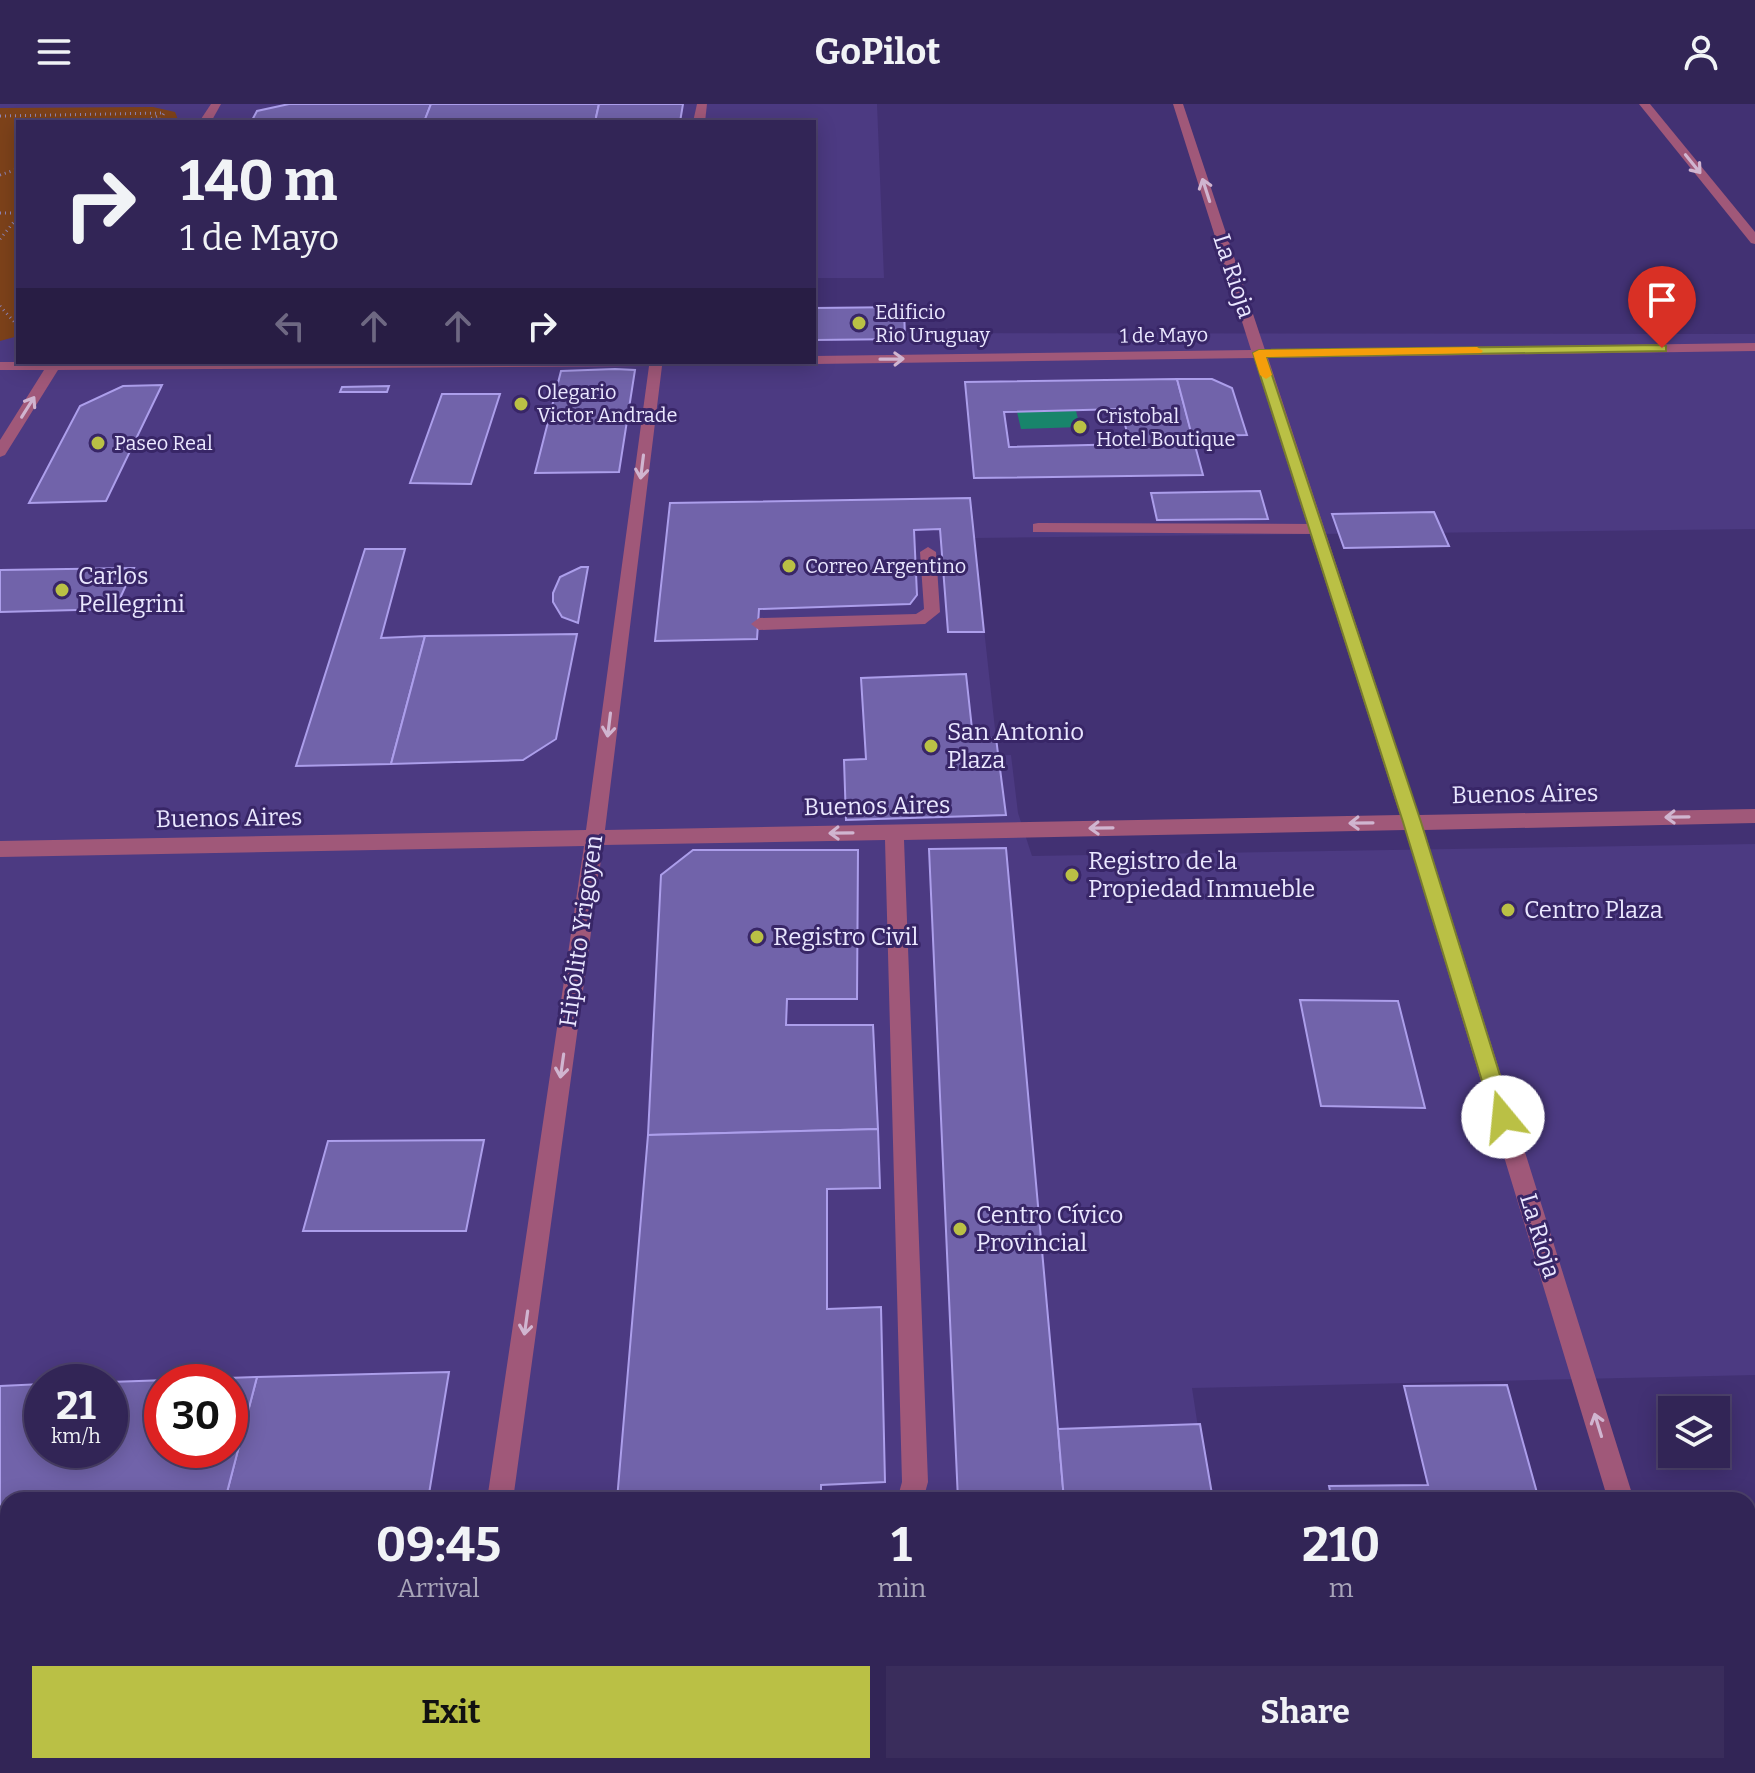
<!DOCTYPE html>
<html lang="en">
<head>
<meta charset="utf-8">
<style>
	body { margin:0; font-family:Bitter,serif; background:#3a2d5c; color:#f1f3f6; height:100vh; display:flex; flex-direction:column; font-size:30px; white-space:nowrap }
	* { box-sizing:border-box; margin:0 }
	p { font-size:26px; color:#a8a5b9 }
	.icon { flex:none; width:44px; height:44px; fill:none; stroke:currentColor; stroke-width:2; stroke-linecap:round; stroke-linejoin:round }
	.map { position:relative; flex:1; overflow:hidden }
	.side { position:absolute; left:0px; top:1388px; width:1756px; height:282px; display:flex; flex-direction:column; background:#322556; border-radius:24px 24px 0 0; box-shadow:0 4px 20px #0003,0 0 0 2px #4d426c }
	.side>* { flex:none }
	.hud { position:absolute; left:16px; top:16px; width:800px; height:244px; border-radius:0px; box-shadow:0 4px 20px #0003,0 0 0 2px #4d426c; background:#322556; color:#f1f3f6; overflow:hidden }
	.tools { position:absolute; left:1658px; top:1292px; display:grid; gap:16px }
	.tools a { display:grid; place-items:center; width:72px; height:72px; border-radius:0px; background:#322556; box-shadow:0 4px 20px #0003,0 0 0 2px #4d426c; font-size:40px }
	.speed { position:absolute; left:24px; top:1260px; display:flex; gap:16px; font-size:40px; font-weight:700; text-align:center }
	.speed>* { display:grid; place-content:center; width:104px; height:104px; border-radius:50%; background:#322556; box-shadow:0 4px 20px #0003,0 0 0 2px #4d426c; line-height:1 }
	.speed small { font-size:20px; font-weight:400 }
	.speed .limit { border:12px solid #d22; background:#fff; color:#111 }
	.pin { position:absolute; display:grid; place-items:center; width:68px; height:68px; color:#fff; margin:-82px -34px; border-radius:50% 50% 50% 0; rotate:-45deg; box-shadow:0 0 8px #0007 }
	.pin .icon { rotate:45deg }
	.me { position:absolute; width:88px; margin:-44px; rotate:343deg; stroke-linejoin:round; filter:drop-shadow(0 0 6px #0008) }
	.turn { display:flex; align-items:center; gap:28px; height:168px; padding:0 32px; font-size:36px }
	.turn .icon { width:104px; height:104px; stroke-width:2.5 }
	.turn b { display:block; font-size:56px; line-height:68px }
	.lanes { display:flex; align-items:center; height:76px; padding:0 32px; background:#0003; justify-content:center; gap:40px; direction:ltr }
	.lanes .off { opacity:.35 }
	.eta { display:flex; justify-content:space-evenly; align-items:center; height:136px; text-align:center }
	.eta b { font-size:48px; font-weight:700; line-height:56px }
	.cta { display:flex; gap:16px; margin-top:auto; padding:16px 32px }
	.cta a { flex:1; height:92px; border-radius:0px; background:#bac045; color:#111; font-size:32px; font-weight:700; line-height:92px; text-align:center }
	.cta a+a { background:#3a2d5c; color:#f1f3f6 }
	header { display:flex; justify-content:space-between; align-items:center; height:104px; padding:0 32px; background:#322556; font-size:36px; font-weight:700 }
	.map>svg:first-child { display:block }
	.built { fill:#4c3a82; fill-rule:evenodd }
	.green { fill:#7d421a }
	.water { fill:#18856b }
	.building { fill:#7163aa; stroke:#ac9eeb; stroke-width:2; fill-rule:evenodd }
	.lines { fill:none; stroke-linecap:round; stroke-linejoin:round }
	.path { stroke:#8f84b3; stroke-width:3; stroke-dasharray:1 4; stroke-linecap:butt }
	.lane { fill:#a05879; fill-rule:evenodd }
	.street { fill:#a05879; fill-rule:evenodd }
	.oneway { stroke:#d0b5d0 }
	.route { fill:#bac045; stroke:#797d2d; stroke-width:2 }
	.slow { fill:#f59e0b }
	.poi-dot { fill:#bac045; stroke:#382667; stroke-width:3 }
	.labels { text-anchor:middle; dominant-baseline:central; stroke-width:6; stroke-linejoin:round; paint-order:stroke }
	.far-poi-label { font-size:20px; fill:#eae7ff; stroke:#382667; text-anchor:start }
	.far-street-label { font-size:20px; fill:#eae7ff; stroke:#382667 }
	.street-label { font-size:24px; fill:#eae7ff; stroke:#382667 }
	.poi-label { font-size:24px; fill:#eae7ff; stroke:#382667; text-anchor:start }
</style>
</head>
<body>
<header><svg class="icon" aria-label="menu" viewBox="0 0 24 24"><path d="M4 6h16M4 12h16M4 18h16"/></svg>GoPilot<svg class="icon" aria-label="person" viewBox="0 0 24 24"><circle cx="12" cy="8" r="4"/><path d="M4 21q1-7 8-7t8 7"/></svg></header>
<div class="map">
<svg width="1755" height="1669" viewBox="0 0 1755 1669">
	<rect width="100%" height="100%" fill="#423173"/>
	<path class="built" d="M0,0H877L884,174H814V18H18V258H814V229L1755,230V425L974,434L996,634H973L966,570L861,575L867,655L1011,651L1018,709L1032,752L1755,740V1271L1192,1284L1209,1396H8V1662H1251L1252,1669H0ZM42,1278H110V1346H42ZM162,1278H230V1346H162Z"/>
	<path class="green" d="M153,3L175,8L179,18H18V232L0,237V4Z"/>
	<path class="water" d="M1076,307L1080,323L1021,325L1017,308Z"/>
	<g class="building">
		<path d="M289,0H431L424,18H251L257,7Z"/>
		<path d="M431,0H599L595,18H424Z"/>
		<path d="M599,0H683L680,18H595Z"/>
		<path d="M904,203L905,235L814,236V204Z"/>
		<path d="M615,265L635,266L619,368L535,369L561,267Z"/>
		<path d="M1177,275L1203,371L974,374L965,278ZM1121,305L1130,340L1009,343L1004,308Z"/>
		<path d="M1177,275H1212L1232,284L1247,331L1192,332Z"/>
		<path d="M162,281L106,397L29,399L80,302L123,282Z"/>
		<path d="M389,282L387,288H340L342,283Z"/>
		<path d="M442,290H500L471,380L410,379Z"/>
		<path d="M1260,387L1268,415L1157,416L1151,389Z"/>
		<path d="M970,394L984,528H948L940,425L914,426L917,491L910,500L759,505L757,535L655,537L670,399Z"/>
		<path d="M1434,408L1449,442L1344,444L1332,410Z"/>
		<path d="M365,445H405L381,534L425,532L391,660L296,662Z"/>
		<path d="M581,463H588L578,519L562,513L553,498V489L560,473Z"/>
		<path d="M134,464L115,505L0,508V466Z"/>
		<path d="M577,530L556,635L523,656L391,660L425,532Z"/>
		<path d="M966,570L973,634H996L1006,711L846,716L844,656L866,655L861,574Z"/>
		<path d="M1006,744L1058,1325L1064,1396H958L929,745Z"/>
		<path d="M693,746H858L857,895H787L786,921H873L878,1025L648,1031L661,771Z"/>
		<path d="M1300,896L1398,897L1425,1004L1321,1002Z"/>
		<path d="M878,1025L880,1084L827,1085V1205L881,1203L885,1378L821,1381V1396H617L648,1031Z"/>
		<path d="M484,1036L466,1127H303L328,1037Z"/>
		<path d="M449,1268L428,1396H225L257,1273Z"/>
		<path d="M257,1273L225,1396H8V1520H0V1282L42,1280V1346H110V1278ZM162,1278H230V1346H162Z"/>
		<path d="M1507,1281L1539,1396H1332L1329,1382L1428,1381L1404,1282Z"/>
		<path d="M1200,1320L1213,1396H1064L1058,1325Z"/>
		<path d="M163,1662H384L383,1669H161Z"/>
		<path d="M593,1662H1257L1258,1669H593Z"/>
		<path d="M1499,1662H1615L1617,1669H1501Z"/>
	</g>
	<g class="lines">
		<g class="path">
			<path d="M0,12L164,9L159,18"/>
			<path d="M142,18L160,11"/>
			<path d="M0,71L18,65"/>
			<path d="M0,109H18"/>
			<path d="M0,135L18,113"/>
			<path d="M0,202L18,222"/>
		</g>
		<g class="lane">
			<path d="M1038,419L1316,420L1324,425L1316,430L1033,428V420Z"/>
			<path d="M928,443L936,448L940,508L925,520L759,526L751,520L759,514L916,510L924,505L920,448Z"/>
		</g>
		<g class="street">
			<path d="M211,0H221L211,18H199Z"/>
			<path d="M697,0H707L705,18H693Z"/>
			<path d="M1173,0H1183L1265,246L1755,239V247L1268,254L1419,711L1755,705V719L1424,726L1634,1396H1608L1405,726L904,736L928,1378L923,1396H897L902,1378L885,736L603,741L513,1396H487L584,742L0,753V737L586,726L649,262L58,266L5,351L0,353V336L44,266H0V258H683L676,262H662L605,726L1400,711L1254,254L814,260L809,258H814V252L1251,246Z"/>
			<path d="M1639,0H1650L1755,128V140L1751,139Z"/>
			<path d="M448,1662H478L477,1669H447Z"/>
			<path d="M1689,1662H1719L1721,1669H1691Z"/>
		</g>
	</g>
	<defs><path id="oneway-shaft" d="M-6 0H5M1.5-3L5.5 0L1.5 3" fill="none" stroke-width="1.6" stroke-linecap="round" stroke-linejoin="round" transform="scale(2)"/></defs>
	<g class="oneway">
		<use href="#oneway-shaft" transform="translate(1693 60) rotate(51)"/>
		<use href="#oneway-shaft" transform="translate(1206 86) rotate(-108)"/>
		<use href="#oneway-shaft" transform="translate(892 255) rotate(-1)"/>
		<use href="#oneway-shaft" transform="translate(28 303) rotate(-58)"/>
		<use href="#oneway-shaft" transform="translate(642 363) rotate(97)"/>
		<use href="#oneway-shaft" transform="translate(609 621) rotate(97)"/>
		<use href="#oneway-shaft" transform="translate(1677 713) rotate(179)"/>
		<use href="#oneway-shaft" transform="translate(1361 719) rotate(179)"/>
		<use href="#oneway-shaft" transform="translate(1101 724) rotate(179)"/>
		<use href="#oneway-shaft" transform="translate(841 729) rotate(179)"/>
		<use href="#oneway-shaft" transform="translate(562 962) rotate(98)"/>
		<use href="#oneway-shaft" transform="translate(526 1219) rotate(98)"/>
		<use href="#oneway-shaft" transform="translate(1598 1321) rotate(-107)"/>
	</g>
	<path class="route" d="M1662,241L1666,242V247L1266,253L1421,718L1513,1013L1510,1020L1503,1022L1496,1020L1493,1013L1403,718L1253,249L1259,246Z"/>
	<path class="slow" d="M1477,243L1483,247L1481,249L1266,253L1272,271L1266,275L1260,271L1253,249L1259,246Z"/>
	<g class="poi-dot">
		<circle cx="859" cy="219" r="8"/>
		<circle cx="521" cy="300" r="8"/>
		<circle cx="1080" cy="323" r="8"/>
		<circle cx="98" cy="339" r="8"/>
		<circle cx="789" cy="462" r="8"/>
		<circle cx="62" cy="486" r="8"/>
		<circle cx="931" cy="642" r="8"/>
		<circle cx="1072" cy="771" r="8"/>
		<circle cx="1508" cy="806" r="8"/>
		<circle cx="757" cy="833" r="8"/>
		<circle cx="960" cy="1125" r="8"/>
	</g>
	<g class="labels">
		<g class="far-poi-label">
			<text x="875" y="208">Edificio<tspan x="875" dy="23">Rio Uruguay</tspan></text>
			<text x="537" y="288">Olegario<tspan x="537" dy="23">Victor Andrade</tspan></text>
			<text x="1096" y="312">Cristobal<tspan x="1096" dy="23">Hotel Boutique</tspan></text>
			<text x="114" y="339">Paseo Real</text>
			<text x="805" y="462">Correo Argentino</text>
		</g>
		<g class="far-street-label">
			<text transform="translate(1164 231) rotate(-1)">1 de Mayo</text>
		</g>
		<g class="street-label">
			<text transform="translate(1234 172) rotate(72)">La Rioja</text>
			<text transform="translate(1525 690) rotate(-1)">Buenos Aires</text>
			<text transform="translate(877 702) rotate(-1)">Buenos Aires</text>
			<text transform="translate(229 714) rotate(-1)">Buenos Aires</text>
			<text transform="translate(581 827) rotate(-82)">Hipólito Yrigoyen</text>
			<text transform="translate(1540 1132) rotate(73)">La Rioja</text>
		</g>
		<g class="poi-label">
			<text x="78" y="472">Carlos<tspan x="78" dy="28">Pellegrini</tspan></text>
			<text x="947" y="628">San Antonio<tspan x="947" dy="28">Plaza</tspan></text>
			<text x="1088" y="757">Registro de la<tspan x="1088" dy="28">Propiedad Inmueble</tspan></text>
			<text x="1524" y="806">Centro Plaza</text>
			<text x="773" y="833">Registro Civil</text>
			<text x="976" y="1111">Centro Cívico<tspan x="976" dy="28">Provincial</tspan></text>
		</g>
	</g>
</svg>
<div class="tools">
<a><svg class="icon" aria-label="layers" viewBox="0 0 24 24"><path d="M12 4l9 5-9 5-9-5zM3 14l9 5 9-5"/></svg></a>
</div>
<div class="speed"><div>21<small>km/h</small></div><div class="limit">30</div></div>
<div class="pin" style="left:1662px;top:244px;background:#d93025"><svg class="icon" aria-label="arrive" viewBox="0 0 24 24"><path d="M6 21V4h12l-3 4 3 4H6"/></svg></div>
<svg class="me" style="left:1503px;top:1013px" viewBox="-20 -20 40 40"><circle r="19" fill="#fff"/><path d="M0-13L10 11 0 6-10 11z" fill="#bac045"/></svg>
<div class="hud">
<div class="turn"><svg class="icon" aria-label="right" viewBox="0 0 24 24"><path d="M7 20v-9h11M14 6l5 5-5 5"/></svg><div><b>140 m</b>1 de Mayo</div></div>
<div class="lanes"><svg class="icon off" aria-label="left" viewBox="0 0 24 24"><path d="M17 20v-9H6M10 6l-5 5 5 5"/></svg><svg class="icon off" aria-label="ahead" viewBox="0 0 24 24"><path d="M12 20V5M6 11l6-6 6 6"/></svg><svg class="icon off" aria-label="ahead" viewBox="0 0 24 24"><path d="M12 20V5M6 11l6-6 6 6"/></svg><svg class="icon" aria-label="right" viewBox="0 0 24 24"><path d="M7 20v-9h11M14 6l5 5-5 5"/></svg></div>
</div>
<section class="side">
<div class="eta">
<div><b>09:45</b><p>Arrival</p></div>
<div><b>1</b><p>min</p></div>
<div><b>210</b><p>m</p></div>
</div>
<div class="cta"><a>Exit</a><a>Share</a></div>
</section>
</div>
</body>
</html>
